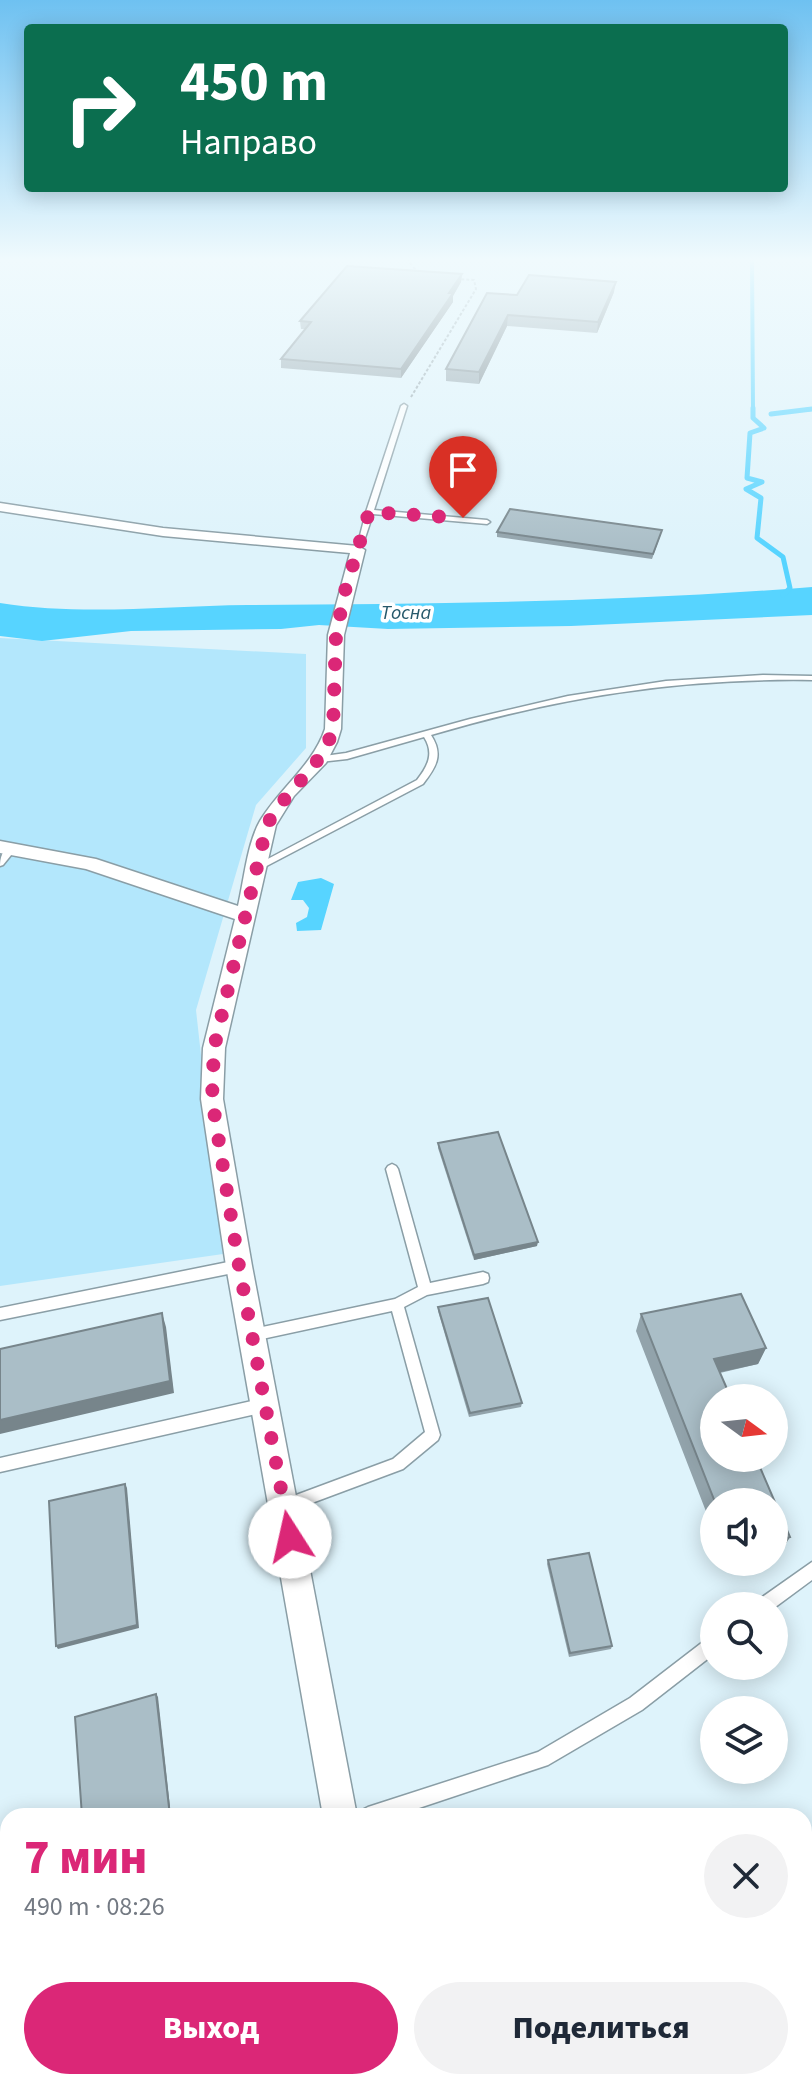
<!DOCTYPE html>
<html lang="ru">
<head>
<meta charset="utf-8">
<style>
	body { margin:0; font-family:"Source Sans 3",sans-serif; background:#f2f2f3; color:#1f2937; height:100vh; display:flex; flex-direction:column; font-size:30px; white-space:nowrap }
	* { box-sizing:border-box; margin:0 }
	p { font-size:26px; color:#747a83 }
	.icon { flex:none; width:44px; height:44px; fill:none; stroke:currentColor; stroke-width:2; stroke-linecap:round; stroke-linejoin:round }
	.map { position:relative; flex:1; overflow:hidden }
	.side { position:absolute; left:0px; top:1808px; width:812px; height:282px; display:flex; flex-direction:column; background:#fff; border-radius:24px 24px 0 0; box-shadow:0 4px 20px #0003 }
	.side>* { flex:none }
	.hud { position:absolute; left:24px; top:24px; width:764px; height:168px; border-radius:8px; box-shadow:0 4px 20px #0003; background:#0b6e4f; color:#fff; overflow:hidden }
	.needle { width:52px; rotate:105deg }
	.buttons { position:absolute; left:700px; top:1384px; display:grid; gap:16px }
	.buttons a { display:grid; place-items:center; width:88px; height:88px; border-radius:50%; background:#fff; box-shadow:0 4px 20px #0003; font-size:40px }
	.pin { position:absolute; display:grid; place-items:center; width:68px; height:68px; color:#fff; margin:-82px -34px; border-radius:50% 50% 50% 0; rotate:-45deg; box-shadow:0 0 8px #0007 }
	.pin .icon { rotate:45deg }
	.me { position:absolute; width:88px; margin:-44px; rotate:350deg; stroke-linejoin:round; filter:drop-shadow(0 0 6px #0008) }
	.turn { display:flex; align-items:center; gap:28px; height:168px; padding:0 24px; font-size:36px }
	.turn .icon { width:104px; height:104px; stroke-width:2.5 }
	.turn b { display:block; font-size:56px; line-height:68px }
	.round { display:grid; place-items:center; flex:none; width:84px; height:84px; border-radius:42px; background:#f2f2f3 }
	.overview { display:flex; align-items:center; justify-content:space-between; height:136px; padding:0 24px }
	h1 { font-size:48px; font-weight:800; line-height:60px; color:#db2777 }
	.button { display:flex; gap:16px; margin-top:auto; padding:16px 24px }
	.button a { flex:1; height:92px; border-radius:48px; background:#db2777; color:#fff; font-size:32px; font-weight:800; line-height:92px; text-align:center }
	.button a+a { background:#f2f2f3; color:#1f2937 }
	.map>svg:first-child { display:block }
	.green { fill:#b3e7fc }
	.water { fill:#57d4ff }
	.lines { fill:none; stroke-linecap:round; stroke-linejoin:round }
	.stream-far1 { stroke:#57d4ff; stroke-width:4 }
	.stream { stroke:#57d4ff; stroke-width:5 }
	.lane-casing { stroke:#8a9ea6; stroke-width:3 }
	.street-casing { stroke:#8a9ea6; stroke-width:3 }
	.path { stroke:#94a4ab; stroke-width:2; stroke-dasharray:3 2; stroke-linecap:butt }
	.lane { fill:#fff; fill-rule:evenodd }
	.street { fill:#fff; fill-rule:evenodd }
	.wall { fill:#92a3ab }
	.shaded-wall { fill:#77858b }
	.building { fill:#aabec7; stroke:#77858b; stroke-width:2 }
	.route { stroke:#db2777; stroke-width:14; stroke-dasharray:0 25.2 }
	.labels { text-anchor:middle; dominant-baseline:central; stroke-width:7; stroke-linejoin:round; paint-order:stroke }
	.far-water-label { font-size:20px; font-style:italic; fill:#26596b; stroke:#fff }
</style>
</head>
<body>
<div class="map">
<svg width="812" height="2089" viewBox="0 0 812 2089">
	<rect width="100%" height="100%" fill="#def3fb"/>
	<path class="green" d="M0,638L306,654V748L256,805L196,1010L223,1254L0,1286Z"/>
	<g class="water">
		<path d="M812,587V615L571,626L388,629L319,625L281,629L131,631L42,641L0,636V603C83,616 164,606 248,605C436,604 625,602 812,587Z"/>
		<path d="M321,878L334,884L321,930L297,931L296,923L307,917L309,908L303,900H291L298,882Z"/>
	</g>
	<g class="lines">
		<g class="stream-far1">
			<path d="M752,259L753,410"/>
			<path d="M805,410L812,409"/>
		</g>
		<g class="stream">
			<path d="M753,408V418L764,428L750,433L747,478L762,482L746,489L761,498L757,538L783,557L790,588L783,595"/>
			<path d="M771,414L812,409"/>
		</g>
		<defs>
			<g id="lane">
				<path d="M404,404L407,406L374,510L487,520L490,522L487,524L373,514L361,550L356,551L366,512L401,406Z"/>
				<path d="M763,675L812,676V680C677,678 560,697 431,735C444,755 436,767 423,784L257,871H251L249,869L417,780C427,767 435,754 424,737L347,759L320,762L317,761V757L346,753L470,719L568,696L666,681Z"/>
				<path d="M11,846L16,849L3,865L0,866C0,858 2,849 11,846Z"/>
				<path d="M392,1164L396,1166L398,1169L430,1283L483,1272L488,1274L489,1278L488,1282L483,1284L427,1295L404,1307L440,1435L438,1440L403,1469L285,1513L280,1511L278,1506L280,1501L393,1459L425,1432L392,1311L253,1341L248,1339L246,1335L248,1331L253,1329L395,1299L418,1287L386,1169L388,1166Z"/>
				<path d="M238,1260L243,1262L244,1266L243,1270L238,1272L0,1320V1308Z"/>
				<path d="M265,1398L270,1400L272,1405L270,1410L265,1412L0,1472V1458Z"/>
				<path d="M812,1562V1580L774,1608V1606H756L758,1600Z"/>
				<path d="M714,1636V1654L642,1710L548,1765L395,1816H359L362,1810L368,1807L538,1752L630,1698L708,1638Z"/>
			</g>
			<g id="street">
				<path d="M0,503L163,528L358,546L365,550L344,635L341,729L337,742L326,763L294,796L276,825L225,1048L223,1099L252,1266L357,1816H323L226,1266L201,1099L203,1048L235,919L86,869L0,853V841L96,859L238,906C244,880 247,844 260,821C280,788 313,765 325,729L328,635L350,553L163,536L0,511Z"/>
				<path d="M370,2082H410L411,2089H371Z"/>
			</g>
		</defs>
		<use href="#lane" class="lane-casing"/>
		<use href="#street" class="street-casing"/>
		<g class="path">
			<path d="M407,259L415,269L414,275"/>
			<path d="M411,397L476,289L474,280L455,279"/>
		</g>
		<use href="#lane" class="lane"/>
		<use href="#street" class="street"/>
	</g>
	<g class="wall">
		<path d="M462,274L461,282L453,296V302L401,378L281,368V359L305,329H301L300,321Z"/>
		<path d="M614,292L597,333L507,326L479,384L446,381V369L517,295Z"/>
		<path d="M497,532L661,534L652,559L497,537Z"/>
		<path d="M438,1143L537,1246L474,1260L438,1148Z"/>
		<path d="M438,1307L522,1403L521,1407L469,1417L438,1311Z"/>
		<path d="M641,1314L766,1348L758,1364L720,1373L790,1537L781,1551L774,1502H714V1532L636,1331Z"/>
		<path d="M548,1560L612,1646L611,1649L569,1657L547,1564Z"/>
	</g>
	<g class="shaded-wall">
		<path d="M462,274L461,282L453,296V302L401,378V369Z"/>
		<path d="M616,282L614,292L597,333L598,322Z"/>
		<path d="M508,315L507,326L479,384V372Z"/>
		<path d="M538,1242L537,1246L474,1260V1255Z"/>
		<path d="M162,1313L166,1327L174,1393L0,1434V1420Z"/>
		<path d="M766,1348L758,1364L707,1375L714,1359Z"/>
		<path d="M125,1484L127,1488L139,1628L58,1649L56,1646Z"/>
		<path d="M790,1537L781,1551L774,1553V1541Z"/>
		<path d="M156,1694L158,1697L171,1816H170Z"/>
	</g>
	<g class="building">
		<path d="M347,266L462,274L449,293H453L401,369L281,359L311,322L300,321Z"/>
		<path d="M529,275L616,282L598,322L508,315L479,372L446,369L487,293L517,295Z"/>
		<path d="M510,509L662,530L653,554L497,532Z"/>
		<path d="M498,1132L538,1242L474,1255L438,1143Z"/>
		<path d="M741,1294L766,1348L714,1359L731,1398H714V1458H756L790,1537L774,1541V1502H715L641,1314Z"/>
		<path d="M488,1298L522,1403L470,1413L438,1307Z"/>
		<path d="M162,1313L170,1381L0,1420V1349Z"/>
		<path d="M125,1484L137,1625L56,1646L49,1501Z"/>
		<path d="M589,1553L612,1646L570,1653L548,1560Z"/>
		<path d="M156,1694L170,1816H82L75,1717Z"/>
		<path d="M643,2082H695L696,2089H614Z"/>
	</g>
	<linearGradient id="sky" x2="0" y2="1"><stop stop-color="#6ec1f1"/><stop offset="0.47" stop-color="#f0fafd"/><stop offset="1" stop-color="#f0fafd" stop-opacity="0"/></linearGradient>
	<rect width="812" height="551" fill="url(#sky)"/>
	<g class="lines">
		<path class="route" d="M290,1537L239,1266L212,1099L214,1048L267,825C286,789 322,768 333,729L336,635L345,591L369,512L463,518"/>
	</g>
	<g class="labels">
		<g class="far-water-label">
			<text x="406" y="613">Тосна</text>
		</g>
	</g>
</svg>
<div class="buttons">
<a><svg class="needle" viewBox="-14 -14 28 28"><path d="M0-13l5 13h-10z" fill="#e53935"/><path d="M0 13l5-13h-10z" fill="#747a83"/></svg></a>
<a><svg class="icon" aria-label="sound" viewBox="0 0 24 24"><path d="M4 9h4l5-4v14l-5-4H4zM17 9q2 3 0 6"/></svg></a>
<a><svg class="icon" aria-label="search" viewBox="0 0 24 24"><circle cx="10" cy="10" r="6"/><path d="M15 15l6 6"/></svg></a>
<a><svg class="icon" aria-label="layers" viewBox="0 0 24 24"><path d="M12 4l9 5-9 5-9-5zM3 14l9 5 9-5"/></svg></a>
</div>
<div class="pin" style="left:463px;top:518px;background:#d93025"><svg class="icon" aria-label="arrive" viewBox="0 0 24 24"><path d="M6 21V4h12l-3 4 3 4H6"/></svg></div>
<svg class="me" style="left:290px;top:1537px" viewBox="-20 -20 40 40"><circle r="19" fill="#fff"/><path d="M0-13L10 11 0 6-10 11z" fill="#db2777"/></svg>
<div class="hud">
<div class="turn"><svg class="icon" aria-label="right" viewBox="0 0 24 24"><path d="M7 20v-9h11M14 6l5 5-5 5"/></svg><div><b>450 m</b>Направо</div></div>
</div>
<section class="side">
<div class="overview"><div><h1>7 мин</h1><p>490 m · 08:26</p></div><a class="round"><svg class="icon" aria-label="close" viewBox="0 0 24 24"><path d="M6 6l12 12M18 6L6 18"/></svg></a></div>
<div class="button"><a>Выход</a><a>Поделиться</a></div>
</section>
</div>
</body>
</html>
